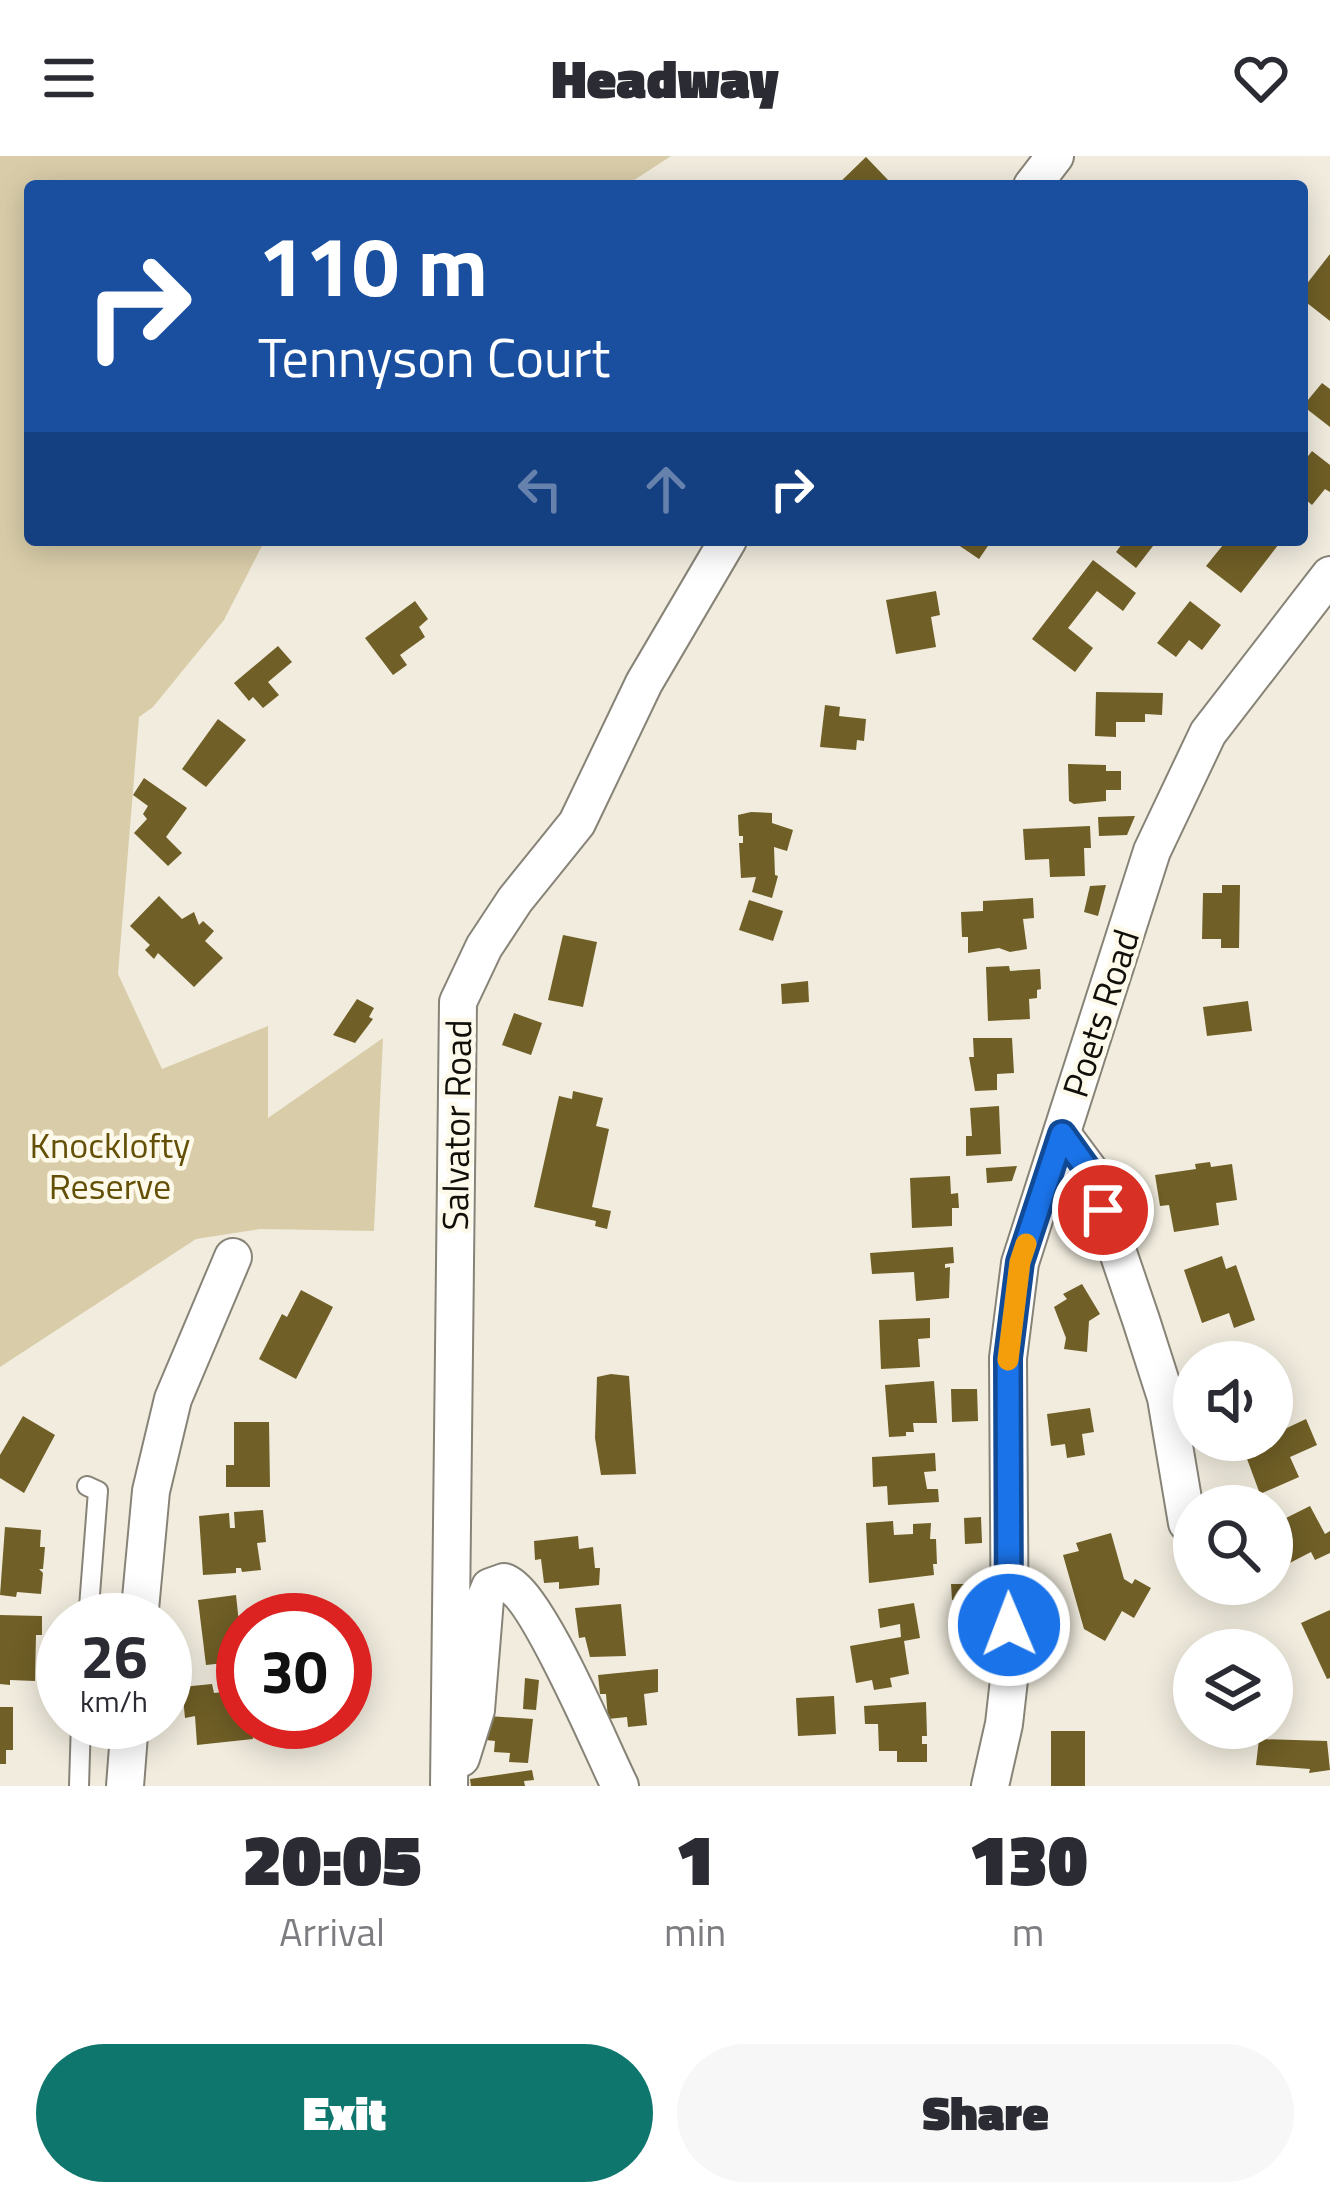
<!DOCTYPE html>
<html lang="en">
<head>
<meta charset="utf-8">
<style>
	body { margin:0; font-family:"Titillium Web",sans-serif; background:#f7f7f7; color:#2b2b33; height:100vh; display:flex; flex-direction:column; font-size:45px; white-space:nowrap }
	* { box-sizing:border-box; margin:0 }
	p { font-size:39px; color:#7c7c81 }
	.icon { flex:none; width:66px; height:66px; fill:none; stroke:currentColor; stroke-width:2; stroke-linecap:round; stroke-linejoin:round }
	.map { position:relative; height:1630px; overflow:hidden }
	.sheet { display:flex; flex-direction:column; background:#fff; flex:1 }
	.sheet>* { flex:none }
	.banner { position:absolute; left:24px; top:24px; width:1284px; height:366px; border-radius:12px; box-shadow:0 6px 30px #0003; background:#1a4fa0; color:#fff; overflow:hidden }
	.tools { position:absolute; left:1173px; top:1185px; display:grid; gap:24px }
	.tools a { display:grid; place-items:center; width:120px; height:120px; border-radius:50%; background:#fff; box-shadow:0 6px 30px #0003; font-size:60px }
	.speed { position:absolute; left:36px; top:1437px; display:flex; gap:24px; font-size:60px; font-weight:700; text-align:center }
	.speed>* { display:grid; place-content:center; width:156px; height:156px; border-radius:50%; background:#fff; box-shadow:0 6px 30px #0003; line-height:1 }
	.speed small { font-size:30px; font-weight:400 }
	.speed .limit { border:18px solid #d22; background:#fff; color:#111 }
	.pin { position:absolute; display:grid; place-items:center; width:102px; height:102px; color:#fff; margin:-51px; border:6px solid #fff; border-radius:50%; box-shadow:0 3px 12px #0007 }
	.me { position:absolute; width:132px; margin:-66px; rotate:359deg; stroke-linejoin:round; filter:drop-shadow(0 0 9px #0008) }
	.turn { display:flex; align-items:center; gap:42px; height:252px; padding:0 36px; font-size:54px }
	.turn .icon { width:156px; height:156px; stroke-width:2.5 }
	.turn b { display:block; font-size:84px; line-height:102px }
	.lanes { display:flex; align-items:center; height:114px; padding:0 36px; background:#0003; justify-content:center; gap:60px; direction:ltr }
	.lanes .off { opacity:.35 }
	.eta { display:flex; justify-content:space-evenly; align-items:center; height:204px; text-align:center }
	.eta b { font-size:72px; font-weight:800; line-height:84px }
	.primary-button { display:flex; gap:24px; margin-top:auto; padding:24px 36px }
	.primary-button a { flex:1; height:138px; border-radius:72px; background:#0f766e; color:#fff; font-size:48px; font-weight:800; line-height:138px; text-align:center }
	.primary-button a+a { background:#f7f7f7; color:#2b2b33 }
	header { display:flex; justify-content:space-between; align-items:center; height:156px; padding:0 36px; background:#fff; font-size:54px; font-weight:800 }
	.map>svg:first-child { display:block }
	.green { fill:#d9cda9 }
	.building { fill:#705f26 }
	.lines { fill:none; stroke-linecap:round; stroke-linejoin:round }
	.service-casing { stroke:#878377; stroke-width:22 }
	.minor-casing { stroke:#878377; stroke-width:40 }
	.service { stroke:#fff; stroke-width:18 }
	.minor { stroke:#fff; stroke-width:36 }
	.route-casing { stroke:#114b97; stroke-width:30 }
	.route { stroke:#1a73e8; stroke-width:21 }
	.slow { stroke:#f59e0b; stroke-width:21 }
	.labels { text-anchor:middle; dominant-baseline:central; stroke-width:9; stroke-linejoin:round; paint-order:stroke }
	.street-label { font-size:36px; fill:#100f0a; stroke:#fefaeb }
	.park-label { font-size:36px; fill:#634f05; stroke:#fefaeb }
</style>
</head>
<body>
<header><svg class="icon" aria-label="menu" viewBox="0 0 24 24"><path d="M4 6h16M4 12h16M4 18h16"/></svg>Headway<svg class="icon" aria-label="heart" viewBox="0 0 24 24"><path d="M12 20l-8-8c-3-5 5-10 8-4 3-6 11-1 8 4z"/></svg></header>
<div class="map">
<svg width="1330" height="1630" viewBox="0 0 1330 1630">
	<rect width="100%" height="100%" fill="#f1ecde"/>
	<path class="green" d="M0,0H671L625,30H30V384H265L224,464L153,551L139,561L118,818L162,913L268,870V962L383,882L374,1075L260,1073L196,1083L0,1211Z"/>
	<g class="building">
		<path d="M866,1L890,26L886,30H836Z"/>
		<path d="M1330,98V165L1302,143V134Z"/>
		<path d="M1322,227L1330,233V271L1303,250Z"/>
		<path d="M1312,295L1330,309V336L1325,333L1312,349L1305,343L1302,346V308Z"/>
		<path d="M951,384H992L979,403Z"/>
		<path d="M1125,384H1145L1153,390L1136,412L1116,396Z"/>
		<path d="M1227,384H1282L1241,437L1206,410Z"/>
		<path d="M1093,404L1136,437L1123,455L1097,435L1068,472L1093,492L1075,516L1032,483Z"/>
		<path d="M936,435L940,459L931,461L936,491L896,498L886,444Z"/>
		<path d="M415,445L428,463L419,471L425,481L400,499L407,509L393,519L365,482Z"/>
		<path d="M1190,445L1221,469L1202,494L1189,484L1176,501L1157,487Z"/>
		<path d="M278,490L292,506L268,526L279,539L263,552L253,541L249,545L234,527Z"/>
		<path d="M1096,536L1163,537L1162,559L1145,558V566H1116V581L1095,580Z"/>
		<path d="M825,549L840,551L839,560L866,563L864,585L857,584L856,594L820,591Z"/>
		<path d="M218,563L246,584L206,631L182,613Z"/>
		<path d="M1068,608L1106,609V615H1121V634H1106V645L1074,648L1069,645Z"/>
		<path d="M144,622L187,652L166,681L182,697L168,710L134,677L147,663L143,658L148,650L133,639Z"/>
		<path d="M751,656L772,657V667L793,674L787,695L774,691L775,719L778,720L772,742L752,736L756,721L741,722L739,687H743V680H739L738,659Z"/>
		<path d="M1135,660L1127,679L1099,680L1098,661Z"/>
		<path d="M1090,670L1091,692H1084L1085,720L1050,721L1049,703L1025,704L1023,673Z"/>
		<path d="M1106,729L1098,760L1084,756L1090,730Z"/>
		<path d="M1222,729H1240L1239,792H1221V783H1202L1203,737H1222Z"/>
		<path d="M159,740L182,763L194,756L199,769L203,765L214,775L205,785L223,802L194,831L158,797L154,803L145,794L150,789L130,770Z"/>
		<path d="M1033,742L1034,762L1023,763L1027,793L1010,796L999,792L968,797V781H962L961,756L983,755V745Z"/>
		<path d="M749,744L783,755L773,785L739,774Z"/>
		<path d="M563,779L597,786L583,851L548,844Z"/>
		<path d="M1009,810L1010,815L1040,813L1041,833L1037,834V842L1029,843L1030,863L988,865L986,811Z"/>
		<path d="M808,825L809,846L782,848L781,828Z"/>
		<path d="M357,843L374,852L369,861L373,863L355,887L333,879Z"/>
		<path d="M1248,845L1252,875L1207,880L1203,851Z"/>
		<path d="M514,857L542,867L531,899L502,889Z"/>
		<path d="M973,882H1012L1014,917L997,918V934L975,935L969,901H974Z"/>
		<path d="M573,935L603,942L596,970L609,973L592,1051L611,1055L607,1073L595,1070L596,1065L534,1051L559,940L572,943Z"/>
		<path d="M999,950L1001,998L966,1000V980H972L970,952Z"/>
		<path d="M1210,1006L1211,1011L1232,1008L1237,1044L1216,1047L1219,1069L1174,1076L1169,1049L1160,1050L1155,1019L1196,1013L1195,1008Z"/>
		<path d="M1017,1010L1012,1025L987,1027L986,1012Z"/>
		<path d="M950,1020L951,1038L958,1037L959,1052H952V1070L912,1072L910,1022Z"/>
		<path d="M953,1091L954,1107L945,1108V1112L950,1111L949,1142L916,1145L914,1116L872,1118L870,1097Z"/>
		<path d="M1222,1100L1226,1113L1236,1109L1255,1164L1234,1172L1229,1157L1202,1167L1184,1114Z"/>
		<path d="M1082,1128L1100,1158L1089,1165L1087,1196L1064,1193L1066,1182L1054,1151L1067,1143L1063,1138Z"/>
		<path d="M301,1134L333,1151L296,1223L259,1203L282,1158L287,1161Z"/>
		<path d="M930,1162V1182L918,1183L920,1211L881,1213L879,1164Z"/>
		<path d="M611,1218L629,1220L636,1318L601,1319L595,1282L597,1221Z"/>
		<path d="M934,1225L937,1267H913L914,1276H906V1280L889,1281L885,1229Z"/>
		<path d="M951,1233H977L978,1265L952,1266Z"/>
		<path d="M1090,1252L1094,1276L1082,1278L1085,1299L1067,1302L1065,1288L1051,1290L1047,1258Z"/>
		<path d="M23,1260L55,1279L24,1337L0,1322V1299Z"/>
		<path d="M1306,1263L1317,1289L1290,1301L1299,1321L1260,1338L1243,1292L1260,1284H1272V1279Z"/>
		<path d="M234,1266H269L270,1331H226V1309H234Z"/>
		<path d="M935,1297L936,1315L924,1316L927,1333H938L939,1346L888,1349L887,1330L873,1331L872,1301Z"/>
		<path d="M1310,1350L1325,1378L1330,1375V1397L1315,1404L1311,1396L1282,1411L1272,1391V1369Z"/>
		<path d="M263,1354L266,1386L257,1387L261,1414L242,1416L241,1412H236V1417L203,1419L199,1360L229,1357L230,1372H235L234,1356Z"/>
		<path d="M981,1361L982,1387L965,1388L964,1362Z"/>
		<path d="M893,1365L894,1379L913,1378V1368L931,1367L930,1383H936L937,1408H933L934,1419L869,1427L866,1367Z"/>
		<path d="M5,1371L41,1374L40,1391H45L43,1413H39L43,1417L41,1438L17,1436L16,1441L0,1439Z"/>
		<path d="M1111,1377L1124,1423L1132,1428L1135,1423L1151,1432L1134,1462L1122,1455L1105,1485L1084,1473L1063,1399L1079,1395L1076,1387Z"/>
		<path d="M578,1380L579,1393L593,1391L595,1412H600L599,1429L559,1433V1426L544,1427L541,1403L535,1404L534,1385Z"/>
		<path d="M951,1428H980V1444H952Z"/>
		<path d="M236,1439L243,1505L206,1509L198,1444Z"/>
		<path d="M914,1447L920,1482L904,1485L909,1518L890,1522L892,1531L874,1534L872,1524L856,1527L850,1490L901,1481L900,1468L880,1472L878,1453Z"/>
		<path d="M621,1448L626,1500L590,1501L585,1481L579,1482L575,1452Z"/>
		<path d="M1330,1454V1522L1327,1523L1301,1467Z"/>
		<path d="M0,1459L42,1460V1479H36L35,1525L10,1524V1529L0,1528Z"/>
		<path d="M658,1513V1536L644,1538L647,1569L628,1571L627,1561L608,1563L606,1538H600L598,1519Z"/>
		<path d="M525,1522L539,1524L536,1554L523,1553Z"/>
		<path d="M212,1528L214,1537L242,1534L243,1566H251L253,1583L197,1589L195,1560L185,1562L182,1531Z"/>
		<path d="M834,1540L836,1578L798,1580L796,1542Z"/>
		<path d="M926,1546L927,1580H922V1588H927V1606H897V1595H879L878,1568H865L864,1550Z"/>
		<path d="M0,1551H13V1594H6V1608H0Z"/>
		<path d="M488,1560L533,1563L528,1607L509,1606L510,1597L494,1596L495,1585L486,1584Z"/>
		<rect x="1051" y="1575" width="34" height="55"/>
		<path d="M1259,1583L1327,1585L1330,1614L1309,1617L1310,1613L1256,1609Z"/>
		<path d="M532,1614L534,1624L524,1625L525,1630H471L470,1623Z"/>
	</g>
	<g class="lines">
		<defs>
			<g id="service">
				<path d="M87,1330L98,1335L88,1464"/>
				<path d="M79,1630L81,1566"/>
			</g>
			<g id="minor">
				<path d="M1032,30L1055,0"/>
				<path d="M1062,978L1091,1017L1141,1164L1166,1242L1187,1367"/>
				<path d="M139,1464L151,1335L173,1243L233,1101"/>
				<path d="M461,1602L476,1554L485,1443L490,1431L504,1426C537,1436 601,1592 620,1630"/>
				<path d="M125,1630L130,1566"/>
				<path d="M449,1630L458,846L484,791L515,744L577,667L644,527L728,384"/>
				<path d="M990,1630L1004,1568L1010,1515L1008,1202L1020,1107L1152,695L1208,577L1330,419"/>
			</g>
		</defs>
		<use href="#service" class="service-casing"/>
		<use href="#minor" class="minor-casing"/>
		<use href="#service" class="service"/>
		<use href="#minor" class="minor"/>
	</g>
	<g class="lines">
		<defs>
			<path id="route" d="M1009,1469L1008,1202L1020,1106L1062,978L1090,1017L1103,1054"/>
		</defs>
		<use href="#route" class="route-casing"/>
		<use href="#route" class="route"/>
		<path class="slow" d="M1008,1204L1020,1106L1026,1088"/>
	</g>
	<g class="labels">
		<g class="street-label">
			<text transform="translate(1100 857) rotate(-72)">Poets Road</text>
			<text transform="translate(456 969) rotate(-89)">Salvator Road</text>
		</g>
		<g class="park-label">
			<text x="110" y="988">Knocklofty<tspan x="110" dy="41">Reserve</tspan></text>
		</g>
	</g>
</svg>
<div class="tools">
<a><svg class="icon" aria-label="sound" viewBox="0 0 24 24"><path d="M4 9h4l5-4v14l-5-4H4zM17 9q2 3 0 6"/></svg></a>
<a><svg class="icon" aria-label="search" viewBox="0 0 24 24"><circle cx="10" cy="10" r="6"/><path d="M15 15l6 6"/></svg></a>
<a><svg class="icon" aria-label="layers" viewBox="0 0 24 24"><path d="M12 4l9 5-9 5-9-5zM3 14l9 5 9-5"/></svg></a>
</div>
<div class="speed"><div>26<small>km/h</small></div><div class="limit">30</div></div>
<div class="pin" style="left:1103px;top:1054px;background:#d93025"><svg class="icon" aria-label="arrive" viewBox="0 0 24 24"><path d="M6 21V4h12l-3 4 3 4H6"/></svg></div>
<svg class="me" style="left:1009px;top:1469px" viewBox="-20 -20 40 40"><circle r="17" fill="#1a73e8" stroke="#fff" stroke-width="3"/><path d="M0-11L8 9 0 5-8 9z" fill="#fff"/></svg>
<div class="banner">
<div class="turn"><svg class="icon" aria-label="right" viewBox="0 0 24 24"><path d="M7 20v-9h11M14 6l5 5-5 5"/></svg><div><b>110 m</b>Tennyson Court</div></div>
<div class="lanes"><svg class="icon off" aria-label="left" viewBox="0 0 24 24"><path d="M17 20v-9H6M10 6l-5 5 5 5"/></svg><svg class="icon off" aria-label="ahead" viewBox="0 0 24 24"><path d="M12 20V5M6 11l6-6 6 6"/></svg><svg class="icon" aria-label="right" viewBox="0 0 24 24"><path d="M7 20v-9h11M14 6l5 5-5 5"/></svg></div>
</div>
</div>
<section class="sheet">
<div class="eta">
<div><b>20:05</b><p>Arrival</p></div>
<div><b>1</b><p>min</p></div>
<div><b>130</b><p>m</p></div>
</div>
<div class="primary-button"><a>Exit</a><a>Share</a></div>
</section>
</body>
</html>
